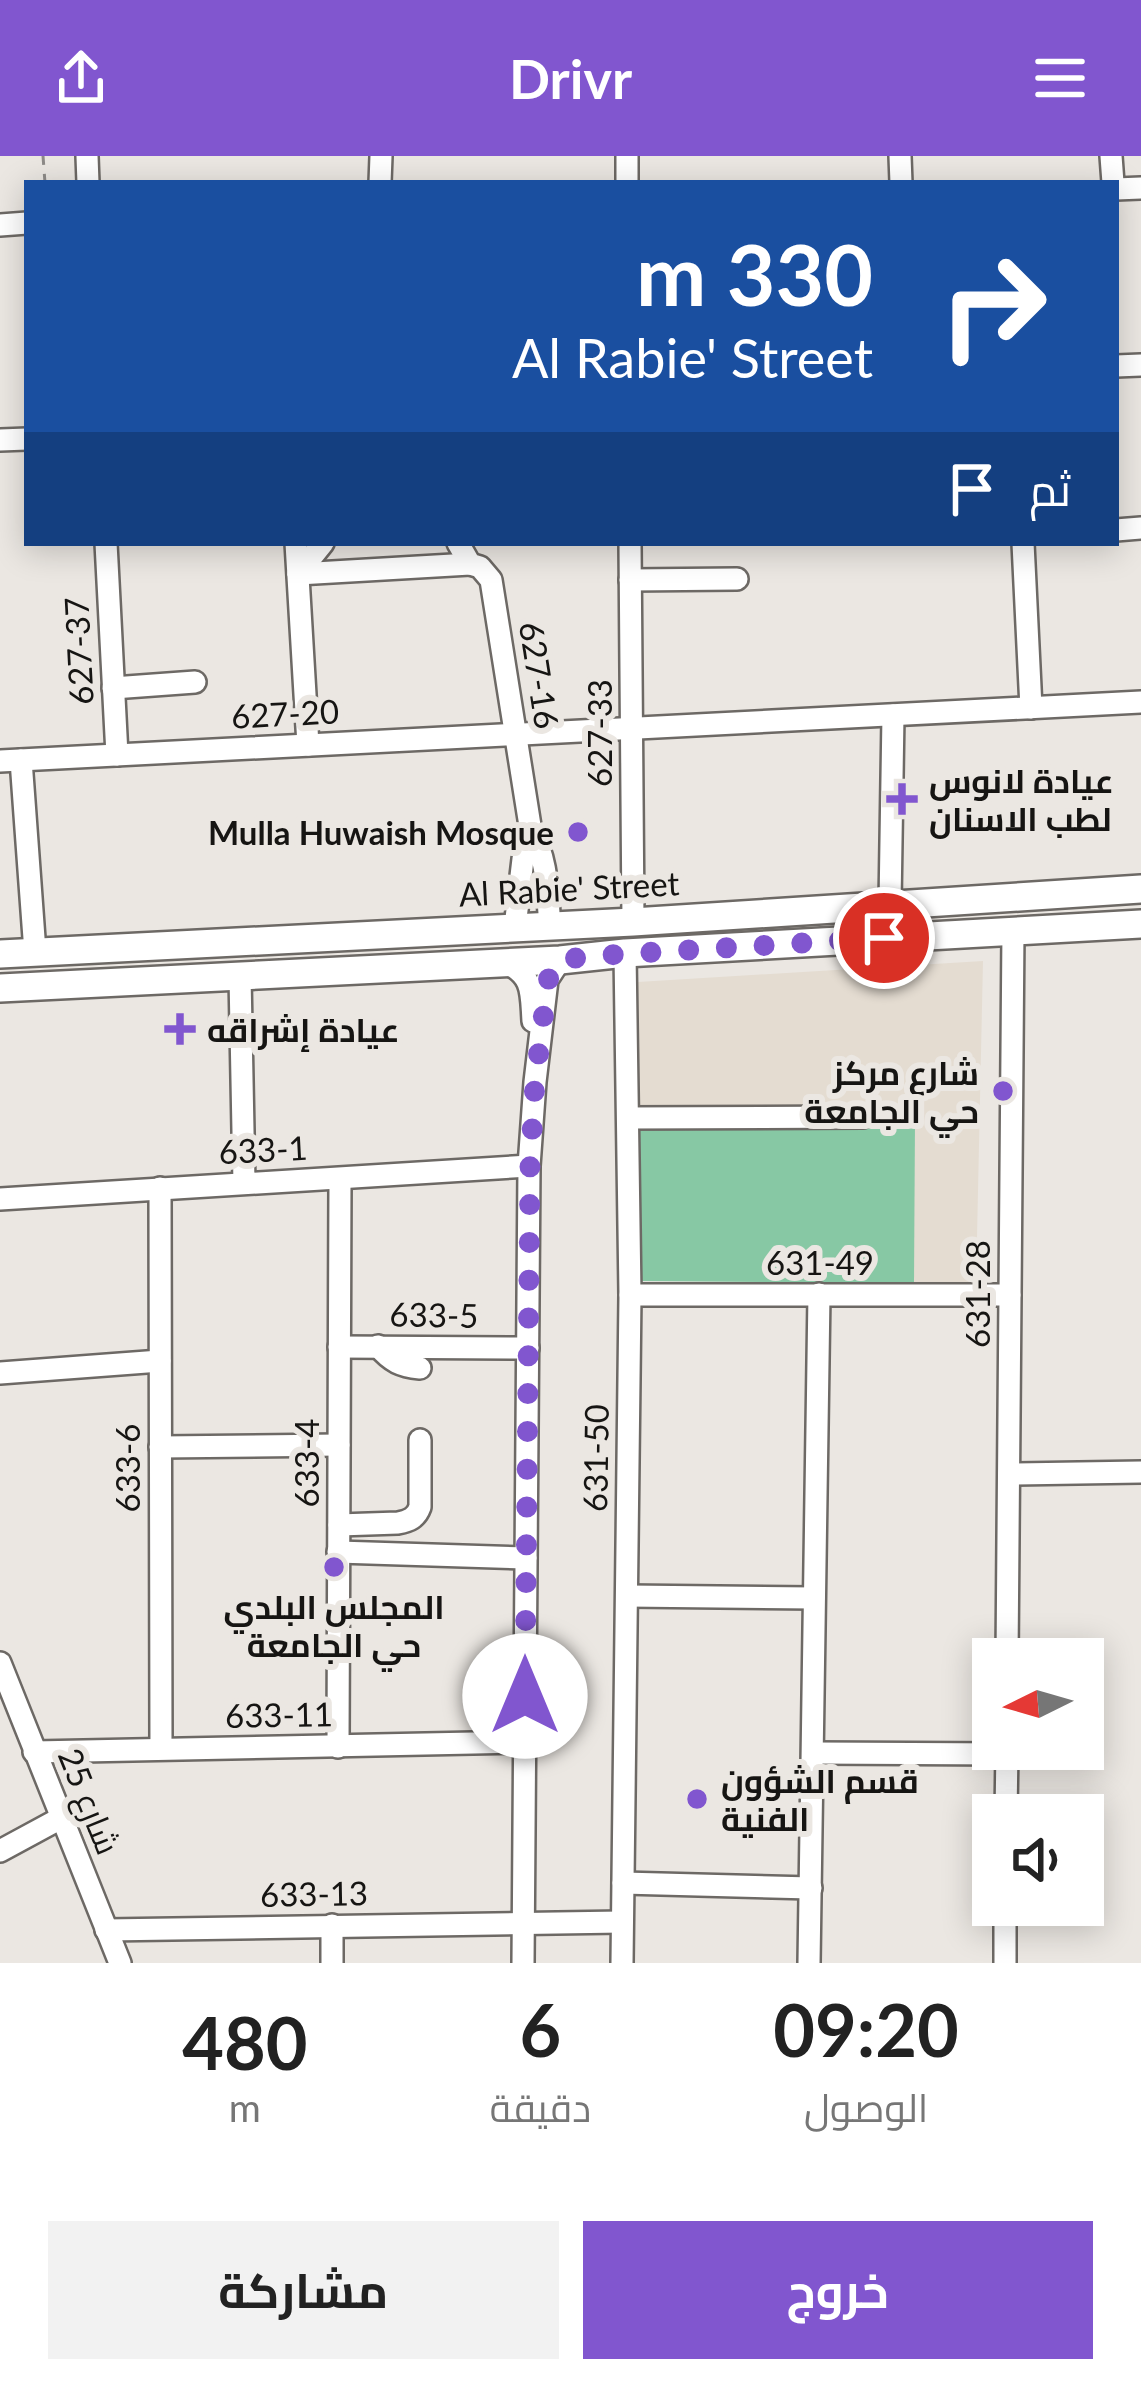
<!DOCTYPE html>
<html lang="ar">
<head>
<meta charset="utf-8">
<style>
	body { margin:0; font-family:Lato,Cairo,sans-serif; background:#f2f2f2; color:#222; direction:rtl; height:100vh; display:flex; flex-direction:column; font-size:45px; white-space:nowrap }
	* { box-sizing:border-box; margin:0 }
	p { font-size:39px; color:#767676 }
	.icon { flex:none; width:66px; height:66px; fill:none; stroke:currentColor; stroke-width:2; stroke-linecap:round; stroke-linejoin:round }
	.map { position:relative; height:1807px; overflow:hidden; direction:ltr }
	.side { display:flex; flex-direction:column; background:#fff; flex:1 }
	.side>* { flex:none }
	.hud { position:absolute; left:24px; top:24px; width:1095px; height:366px; border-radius:0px; box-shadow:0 6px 30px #0003; direction:rtl; background:#1a4fa0; color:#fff; overflow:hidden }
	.needle { width:78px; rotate:265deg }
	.fabs { position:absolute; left:972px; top:1482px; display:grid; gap:24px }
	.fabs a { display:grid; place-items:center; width:132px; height:132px; border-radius:0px; background:#fff; box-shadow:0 6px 30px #0003; font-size:60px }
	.pin { position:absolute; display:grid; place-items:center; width:102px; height:102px; color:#fff; margin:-51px; border:6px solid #fff; border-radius:50%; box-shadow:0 3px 12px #0007 }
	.me { position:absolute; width:132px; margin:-66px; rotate:0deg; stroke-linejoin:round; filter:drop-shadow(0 0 9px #0008) }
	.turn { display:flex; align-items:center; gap:42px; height:252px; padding:0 48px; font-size:54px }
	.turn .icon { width:156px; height:156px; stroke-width:2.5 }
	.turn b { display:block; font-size:84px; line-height:102px }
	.then { display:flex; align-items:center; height:114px; padding:0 48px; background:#0003; gap:24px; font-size:45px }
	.eta { display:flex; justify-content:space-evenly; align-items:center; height:204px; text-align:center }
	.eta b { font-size:72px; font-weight:700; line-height:84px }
	.action { display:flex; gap:24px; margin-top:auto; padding:24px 48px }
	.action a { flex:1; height:138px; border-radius:0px; background:#8156cf; color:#fff; font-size:48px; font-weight:700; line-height:138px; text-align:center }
	.action a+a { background:#f2f2f2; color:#222 }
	header { display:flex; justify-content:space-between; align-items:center; height:156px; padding:0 48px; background:#8156cf; color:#fff; font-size:54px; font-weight:700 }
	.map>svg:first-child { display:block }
	.built { fill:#e4dcd1 }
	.green { fill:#87c8a4 }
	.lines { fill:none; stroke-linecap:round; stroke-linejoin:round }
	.minor-casing { stroke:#6d6965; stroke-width:26 }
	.major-casing { stroke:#6d6965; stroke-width:32 }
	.path { stroke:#8e8b88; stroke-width:3; stroke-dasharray:9 9; stroke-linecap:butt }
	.minor { stroke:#fff; stroke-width:21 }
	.major { stroke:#fff; stroke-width:27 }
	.route { stroke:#8156cf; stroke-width:21; stroke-dasharray:0 37.8 }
	.poi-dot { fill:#8156cf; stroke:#ebe7e2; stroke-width:4.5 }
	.labels { text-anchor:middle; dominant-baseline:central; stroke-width:12; stroke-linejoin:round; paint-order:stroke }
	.street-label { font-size:33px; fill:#161513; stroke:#ebe7e2 }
	.poi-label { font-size:33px; font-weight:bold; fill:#161513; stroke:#ebe7e2; text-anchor:start }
</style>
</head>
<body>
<header><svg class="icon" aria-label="menu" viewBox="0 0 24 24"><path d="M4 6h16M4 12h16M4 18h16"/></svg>Drivr<svg class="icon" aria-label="share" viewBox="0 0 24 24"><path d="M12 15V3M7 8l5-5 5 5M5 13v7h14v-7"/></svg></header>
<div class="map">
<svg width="1141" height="1807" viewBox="0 0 1141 1807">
	<rect width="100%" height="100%" fill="#ebe7e2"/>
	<path class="built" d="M983,805L976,1127L638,1125V826Z"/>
	<path class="green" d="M639,963L915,965L914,1127L638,1125Z"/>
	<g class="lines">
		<defs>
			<g id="minor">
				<path d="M87,0L88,27"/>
				<path d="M627,0V27"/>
				<path d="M900,0L901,27"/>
				<path d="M1111,0L1113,27"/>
				<path d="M380,27L381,0"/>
				<path d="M1116,33L1141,32"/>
				<path d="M0,69L27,67"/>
				<path d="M1116,210L1141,209"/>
				<path d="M0,284L27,283"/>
				<path d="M1116,374L1141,372"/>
				<path d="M106,387L117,599"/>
				<path d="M296,387L308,589"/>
				<path d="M458,387L470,408L480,411L491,424L531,676C548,702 547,739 550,769"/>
				<path d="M630,387L633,766"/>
				<path d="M1023,387L1031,552"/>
				<path d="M298,418L470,408"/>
				<path d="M298,418L323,387"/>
				<path d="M630,424L737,423"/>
				<path d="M113,532L195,526"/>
				<path d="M21,604L35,796"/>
				<path d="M0,605L1141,546"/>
				<path d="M890,748L893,559"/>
				<path d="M515,771L523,703L531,676"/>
				<path d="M505,806C534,820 531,836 533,865"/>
				<path d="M240,820L244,1027"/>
				<path d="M628,962L863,961"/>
				<path d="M160,1032L161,1592"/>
				<path d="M0,1043L529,1010"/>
				<path d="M630,1139H1010"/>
				<path d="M378,1190C391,1206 401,1210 420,1212"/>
				<path d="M339,1191L528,1192"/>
				<path d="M0,1217L160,1205"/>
				<path d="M160,1291L339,1289"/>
				<path d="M1009,1318L1141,1316"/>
				<path d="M339,1369L398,1367C409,1365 416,1362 420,1351V1284"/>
				<path d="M338,1396L526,1402"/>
				<path d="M627,1440L814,1442"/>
				<path d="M1007,1503L1013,774"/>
				<path d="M0,1507L120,1807"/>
				<path d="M338,1591L340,1023"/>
				<path d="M34,1596L525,1586"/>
				<path d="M814,1597L1007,1598"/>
				<path d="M1006,1659L1007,1593"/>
				<path d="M0,1695L61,1662"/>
				<path d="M623,1727L811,1732"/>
				<path d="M106,1774L622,1766"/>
				<path d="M332,1807V1769"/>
				<path d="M523,1807L529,1010L535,926L547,824L560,804"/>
				<path d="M622,1807L630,1139L625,797"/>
				<path d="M809,1807L819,1138"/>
				<path d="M1005,1807V1749"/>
			</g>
			<g id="major">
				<path d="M0,798L633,766L1141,733"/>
				<path d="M0,832L560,804L625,797L1141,768"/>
			</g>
		</defs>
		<use href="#minor" class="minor-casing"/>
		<use href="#major" class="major-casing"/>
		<path class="path" d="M43,0L45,27"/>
		<use href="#minor" class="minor"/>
		<use href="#major" class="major"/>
	</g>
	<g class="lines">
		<path class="route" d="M525,1540L530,1010L535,926L548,824L560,804L592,800L884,782"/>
	</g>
	<g class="poi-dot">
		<path d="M896 625h12v12h12v12h-12v12h-12v-12h-12v-12h12z"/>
		<circle cx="578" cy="676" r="12"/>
		<path d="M174 855h12v12h12v12h-12v12h-12v-12h-12v-12h12z"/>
		<circle cx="1003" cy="935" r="12"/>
		<circle cx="334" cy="1411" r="12"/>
		<circle cx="697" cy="1643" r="12"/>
	</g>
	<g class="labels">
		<g class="street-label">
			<text transform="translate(78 495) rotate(-93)">627-37</text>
			<text transform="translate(540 519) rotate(81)">627-16</text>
			<text transform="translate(285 557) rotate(-3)">627-20</text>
			<text transform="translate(599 577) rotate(-90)">627-33</text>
			<text transform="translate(569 732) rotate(-3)">Al Rabie' Street</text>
			<text transform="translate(263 993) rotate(-3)">633-1</text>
			<text x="820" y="1106">631-49</text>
			<text transform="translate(977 1138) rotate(-90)">631-28</text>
			<text transform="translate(434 1158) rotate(1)">633-5</text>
			<text transform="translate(595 1302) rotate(-89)">631-50</text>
			<text transform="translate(306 1307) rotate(-90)">633-4</text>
			<text transform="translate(127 1312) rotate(-90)">633-6</text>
			<text transform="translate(279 1558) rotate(-1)">633-11</text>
			<text transform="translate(90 1645) rotate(68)">شارع 25</text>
			<text transform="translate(314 1737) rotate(-1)">633-13</text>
		</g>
		<g class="poi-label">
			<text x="929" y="624">عيادة لانوس<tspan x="929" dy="38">لطب الاسنان</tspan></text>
			<text x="554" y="676" text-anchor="end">Mulla Huwaish Mosque</text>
			<text x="207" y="873">عيادة إشراقه</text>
			<text x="979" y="916" text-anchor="end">شارع مركز<tspan x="979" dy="38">حي الجامعة</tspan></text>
			<text x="334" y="1450" text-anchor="middle">المجلس البلدي<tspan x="334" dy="38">حي الجامعة</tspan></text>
			<text x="721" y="1624">قسم الشؤون<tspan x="721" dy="38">الفنية</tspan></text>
		</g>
	</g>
</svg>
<div class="fabs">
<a><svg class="needle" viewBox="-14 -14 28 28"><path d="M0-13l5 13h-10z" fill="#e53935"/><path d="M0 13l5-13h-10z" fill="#767676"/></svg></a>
<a><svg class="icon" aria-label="sound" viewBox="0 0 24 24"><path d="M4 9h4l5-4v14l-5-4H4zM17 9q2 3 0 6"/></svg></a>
</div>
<div class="pin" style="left:884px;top:782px;background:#d93025"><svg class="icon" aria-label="arrive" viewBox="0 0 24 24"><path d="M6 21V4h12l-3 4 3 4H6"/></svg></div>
<svg class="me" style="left:525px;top:1540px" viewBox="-20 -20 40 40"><circle r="19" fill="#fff"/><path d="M0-13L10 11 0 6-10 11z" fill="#8156cf"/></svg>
<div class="hud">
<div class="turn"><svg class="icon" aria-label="right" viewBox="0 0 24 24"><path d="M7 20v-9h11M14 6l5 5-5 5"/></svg><div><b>330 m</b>Al Rabie' Street</div></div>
<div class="then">ثم<svg class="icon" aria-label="arrive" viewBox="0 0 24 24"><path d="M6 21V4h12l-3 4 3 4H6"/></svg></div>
</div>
</div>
<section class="side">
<div class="eta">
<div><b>09:20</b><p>الوصول</p></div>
<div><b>6</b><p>دقيقة</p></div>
<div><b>480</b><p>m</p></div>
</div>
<div class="action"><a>خروج</a><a>مشاركة</a></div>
</section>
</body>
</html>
